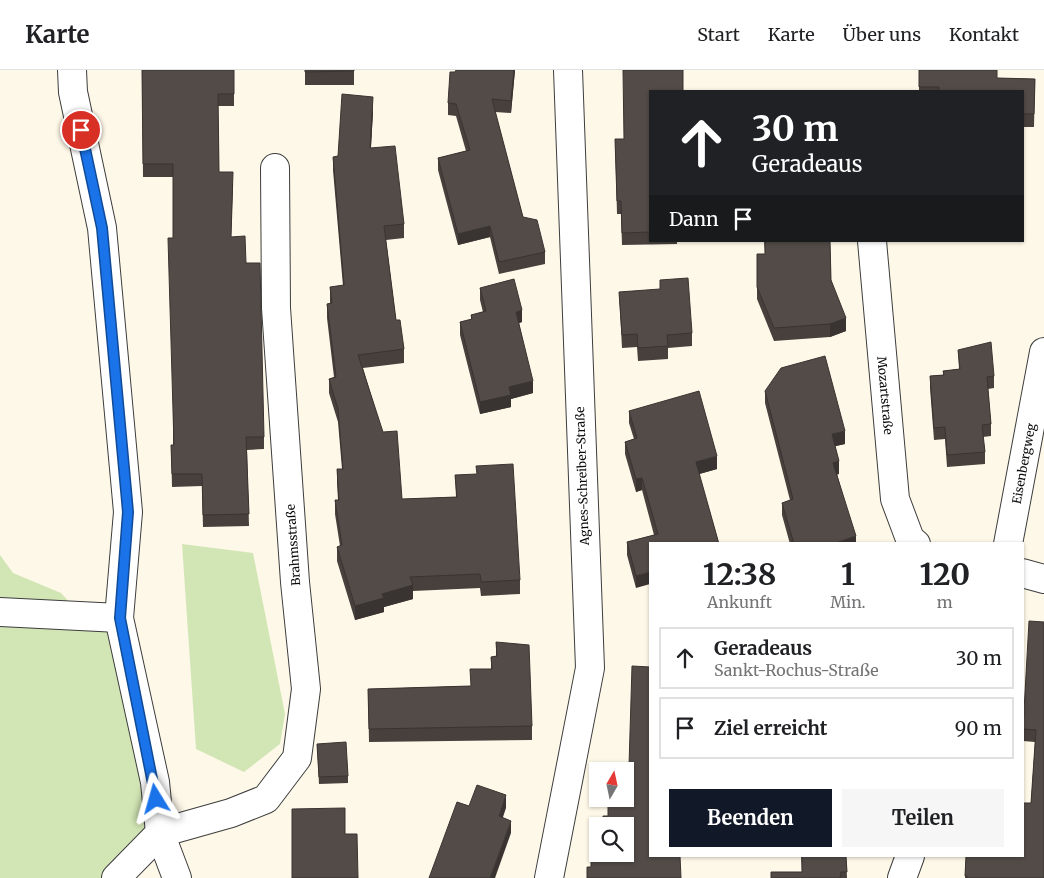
<!DOCTYPE html>
<html lang="de">
<head>
<meta charset="utf-8">
<style>
	body { margin:0; font-family:Merriweather,serif; background:#f6f6f6; color:#202124; height:100vh; display:flex; flex-direction:column; font-size:19px; white-space:nowrap }
	* { box-sizing:border-box; margin:0 }
	p { font-size:16px; color:#757577 }
	.icon { flex:none; width:28px; height:28px; fill:none; stroke:currentColor; stroke-width:2; stroke-linecap:round; stroke-linejoin:round }
	.map { position:relative; flex:1; overflow:hidden }
	.panel { position:absolute; left:649px; top:472px; width:375px; height:315px; display:flex; flex-direction:column; background:#fff; border-radius:0px; box-shadow:0 1px 4px #0004 }
	.panel>* { flex:none }
	.banner { position:absolute; left:649px; top:20px; width:375px; height:152px; border-radius:0px; box-shadow:0 1px 4px #0004; background:#202124; color:#fff; overflow:hidden }
	.needle { width:32px; rotate:9deg }
	.buttons { position:absolute; left:589px; top:692px; display:grid; gap:10px }
	.buttons a { display:grid; place-items:center; width:45px; height:45px; border-radius:0px; background:#fff; box-shadow:0 1px 4px #0004; font-size:25px }
	.pin { position:absolute; display:grid; place-items:center; width:42px; height:42px; color:#fff; margin:-21px; border:2px solid #fff; border-radius:50%; box-shadow:0 1px 5px #0007 }
	.me { position:absolute; width:55px; margin:-28px; rotate:352deg; stroke-linejoin:round; filter:drop-shadow(0 0 4px #0008) }
	.turn { display:flex; align-items:center; gap:18px; height:105px; padding:0 20px; font-size:22px }
	.turn .icon { width:65px; height:65px; stroke-width:2.5 }
	.turn b { display:block; font-size:35px; line-height:42px }
	.then { display:flex; align-items:center; height:48px; padding:0 20px; background:#0003; gap:10px; font-size:19px }
	.eta { display:flex; justify-content:space-evenly; align-items:center; height:85px; text-align:center }
	.eta b { font-size:30px; font-weight:700; line-height:35px }
	.cta { display:flex; gap:10px; margin-top:auto; padding:10px 20px }
	.cta a { flex:1; height:58px; border-radius:0px; background:#111827; color:#fff; font-size:20px; font-weight:700; line-height:58px; text-align:center }
	.cta a+a { background:#f6f6f6; color:#202124 }
	ul { padding:0; list-style:none }
	li { display:flex; align-items:center; gap:15px; height:62px; margin:0 10px 8px; padding:0 10px; border:2px solid #e0e0e0; border-radius:0px }
	li div { flex:1 }
	li b { display:block; font-size:19px }
	li em { font-style:normal }
	header { display:flex; align-items:center; gap:30px; box-sizing:border-box; height:70px; padding:0 25px; background:#fff; border-bottom:1px solid #e0e0e0 }
	header strong { font-size:24px }
	nav { display:flex; gap:28px; margin-inline-start:auto; font-size:18px }
	.map>svg:first-child { display:block }
	.green { fill:#d2e6b5 }
	.lines { fill:none; stroke-linecap:round; stroke-linejoin:round }
	.street-casing { stroke:#3d3d3d; stroke-width:30 }
	.street { stroke:#fff; stroke-width:28 }
	.wall { fill:#47403d }
	.shaded-wall { fill:#393432 }
	.building { fill:#524b47; stroke:#393432 }
	.route-casing { stroke:#114b97; stroke-width:12 }
	.route { stroke:#1a73e8; stroke-width:9 }
	.labels { text-anchor:middle; dominant-baseline:central; stroke-width:5; stroke-linejoin:round; paint-order:stroke }
	.street-label { font-size:12px; fill:#0a0a0a; stroke:#fff }
</style>
</head>
<body>
<header>
<strong>Karte</strong>
<nav><a>Start</a><a>Karte</a><a>Über uns</a><a>Kontakt</a></nav>
</header>
<div class="map">
<svg width="1044" height="808" viewBox="0 0 1044 808">
	<rect width="100%" height="100%" fill="#fef8e8"/>
	<g class="green">
		<path d="M182,474L253,483L285,644L280,674L244,702L196,679Z"/>
		<path d="M0,485L13,503L61,523L82,546L119,548L160,763L116,808H0Z"/>
	</g>
	<g class="lines">
		<defs>
			<g id="street">
				<path d="M72,0L73,22L102,158L128,442L119,548L155,712L160,763L177,808"/>
				<path id="s1" d="M872,171L895,429L910,469L916,474"/>
				<path id="s2" d="M1008,474L1044,282"/>
				<path d="M1022,503L1044,509"/>
				<path d="M0,542L119,548"/>
				<path d="M160,763L231,743L266,729L297,688L306,619L295,512L276,238L275,98"/>
				<path d="M116,808L160,763"/>
				<path d="M549,808L590,598L568,0"/>
				<path d="M902,808L910,786"/>
			</g>
		</defs>
		<use href="#street" class="street-casing"/>
		<use href="#street" class="street"/>
	</g>
	<g class="wall">
		<path d="M142,0H234V36H218L219,102L233,114L231,167L246,193L264,367V379L247,380L249,456L203,457L202,416L172,417L171,375H173V107H143Z"/>
		<rect x="305" y="0" width="49" height="15"/>
		<path d="M456,0H515L511,43L495,42L523,147L545,182V194L499,204L490,167L458,175L438,100V88L466,81L456,46L448,45V33Z"/>
		<path d="M919,0L997,8L1035,9L1034,57H1022V21H919Z"/>
		<path d="M650,21V171H677V174L622,175L621,144H617L615,69H624Z"/>
		<path d="M373,41L371,78L404,154V168L386,170L396,250L404,279V293L363,298L402,429L456,427L455,405L520,510V524L481,526L480,518L413,521V529L384,537V542L355,550L337,491V477L340,476L335,444V430H338L337,413V399H342L338,352L329,323V309L334,307L327,248V234L330,233V217L343,216L333,100V87L338,86Z"/>
		<path d="M764,171H830L831,210L846,261L830,267L774,271L757,229V184H765Z"/>
		<path d="M660,210L692,263V276L668,278V289L638,291L637,277L622,278L619,222L660,220Z"/>
		<path d="M480,218L522,252L519,253L533,323L511,329V337L480,344L460,265V252L471,250V245L483,242L480,230Z"/>
		<path d="M958,280L994,306V318L988,319L991,354V366L983,367L985,382V394L947,397L945,369L934,370L930,318V306L943,305V301L959,299Z"/>
		<path d="M765,321L845,374L835,376L839,404H837L856,474H790L782,445V433L790,430L765,333Z"/>
		<path d="M629,341L717,399L699,404L719,474H650L636,518L627,485V472L654,465L642,420L636,422L625,384V372L634,369L629,353Z"/>
		<path d="M1044,552V808H965L966,786H1022L1031,733L1035,672L1023,671V659Z"/>
		<path d="M496,572L532,656V670L369,672L368,619L471,616L491,599V587L496,586Z"/>
		<path d="M317,674L348,706V713L319,714Z"/>
		<path d="M801,786H846L847,808H771L802,802Z"/>
	</g>
	<g class="shaded-wall">
		<path d="M514,0H515L511,43V31Z"/>
		<path d="M373,27V41L370,92V78Z"/>
		<path d="M490,156V167L458,175V164Z"/>
		<path d="M522,240V252L516,254V242Z"/>
		<path d="M846,248V261L830,267V254Z"/>
		<path d="M533,311V323L511,329V337L480,344V332L509,317Z"/>
		<path d="M845,361V374L832,377V364Z"/>
		<path d="M717,386V399L696,405V392Z"/>
		<path d="M839,391V404L833,406V393Z"/>
		<path d="M642,408V420L636,422V409Z"/>
		<path d="M856,466V474H833Z"/>
		<path d="M650,502V514L636,518V506Z"/>
		<path d="M413,515V529L384,537V542L355,550V536L382,524Z"/>
		<path d="M506,725V738L499,759V746Z"/>
		<path d="M511,751V763L495,808H490Z"/>
	</g>
	<g class="building">
		<path d="M142,0H234V24H218L219,102H233L231,167L245,166L246,193H260L264,367H246L249,444L203,445L202,404H172L171,375H174L168,168H173V94H143Z"/>
		<path d="M305,0H354V1L305,2Z"/>
		<path d="M456,0H514L511,31L492,29L523,147L537,150L545,182L499,192L490,156L458,164L438,88L470,80L456,34L448,33L450,2H455Z"/>
		<path d="M623,0H683V21H650V162L622,163L621,131H617L615,69H624Z"/>
		<path d="M919,0H997V8L1035,9L1034,44H1022V21H939V17H919Z"/>
		<path d="M342,24L373,27L370,78L395,76L404,154L384,156L396,250H400L404,279L358,285L383,362L397,361L402,429L457,427L455,405L477,404L476,396L513,394L520,510L481,512L480,504L410,507L413,515L382,524L384,528L355,536L337,477L342,475L335,430H339L337,399H343L338,339L329,309L336,307L327,234L332,233L330,217L344,215L333,87L338,86Z"/>
		<path d="M765,171H830L831,210L846,248L830,254L774,258L757,217V184H765Z"/>
		<path d="M688,208L692,263L667,265L668,276L638,278L637,264L622,265L619,222L660,219V210Z"/>
		<path d="M514,209L522,240L516,242L533,311L509,317L511,325L480,332L460,252L472,249L471,245L486,241L480,218Z"/>
		<path d="M991,272L994,306L987,307L991,354L982,355L985,382L947,385L945,357L934,358L930,306L944,305L943,301L960,299L958,280Z"/>
		<path d="M825,286L845,361L832,364L839,391L833,393L856,466L833,474H794L782,433L793,429L765,321L781,298Z"/>
		<path d="M699,321L717,386L696,392L719,474H650V502L636,506L627,472L658,464L642,408L636,409L625,372L637,368L629,341Z"/>
		<path d="M1029,551L1044,552V808H967V806H965L966,786H1022V733H1031L1036,660L1023,659Z"/>
		<path d="M496,572L529,575L532,656L369,659L368,619L471,616L470,599H492L491,587L497,586Z"/>
		<path d="M632,596L650,597V786H680L681,808H587V797H591V779H598V784H625V756H603V746H608V730H628Z"/>
		<path d="M346,672L348,706L319,707L317,674Z"/>
		<path d="M477,715L506,725L499,746L511,751L490,808H429L457,732L469,736Z"/>
		<path d="M345,738V764H357L358,808H292V739Z"/>
		<path d="M802,786H846L847,802H841L840,808H771V802H802Z"/>
	</g>
	<g class="lines">
		<defs>
			<path id="route" d="M81,60L102,158L128,442L120,548L156,729"/>
		</defs>
		<use href="#route" class="route-casing"/>
		<use href="#route" class="route"/>
	</g>
	<g class="labels">
		<g class="street-label">
			<text stroke="none"><textPath href="#s1" startOffset="155">Mozartstraße</textPath></text>
			<text stroke="none"><textPath href="#s2" startOffset="82">Eisenbergweg</textPath></text>
			<text transform="translate(582 406) rotate(-92)">Agnes-Schreiber-Straße</text>
			<text transform="translate(293 475) rotate(-94)">Brahmsstraße</text>
		</g>
	</g>
</svg>
<div class="buttons">
<a><svg class="needle" viewBox="-14 -14 28 28"><path d="M0-13l5 13h-10z" fill="#e53935"/><path d="M0 13l5-13h-10z" fill="#757577"/></svg></a>
<a><svg class="icon" aria-label="search" viewBox="0 0 24 24"><circle cx="10" cy="10" r="6"/><path d="M15 15l6 6"/></svg></a>
</div>
<div class="pin" style="left:81px;top:60px;background:#d93025"><svg class="icon" aria-label="arrive" viewBox="0 0 24 24"><path d="M6 21V4h12l-3 4 3 4H6"/></svg></div>
<svg class="me" style="left:156px;top:729px" viewBox="-20 -20 40 40"><path d="M0-17L14 15 0 8-14 15z" fill="#1a73e8" stroke="#fff" stroke-width="4"/></svg>
<div class="banner">
<div class="turn"><svg class="icon" aria-label="ahead" viewBox="0 0 24 24"><path d="M12 20V5M6 11l6-6 6 6"/></svg><div><b>30 m</b>Geradeaus</div></div>
<div class="then">Dann<svg class="icon" aria-label="arrive" viewBox="0 0 24 24"><path d="M6 21V4h12l-3 4 3 4H6"/></svg></div>
</div>
<section class="panel">
<div class="eta">
<div><b>12:38</b><p>Ankunft</p></div>
<div><b>1</b><p>Min.</p></div>
<div><b>120</b><p>m</p></div>
</div>
<ul>
<li><svg class="icon" aria-label="ahead" viewBox="0 0 24 24"><path d="M12 20V5M6 11l6-6 6 6"/></svg><div><b>Geradeaus</b><p>Sankt-Rochus-Straße</p></div><em>30 m</em></li>
<li><svg class="icon" aria-label="arrive" viewBox="0 0 24 24"><path d="M6 21V4h12l-3 4 3 4H6"/></svg><div><b>Ziel erreicht</b></div><em>90 m</em></li>
</ul>
<div class="cta"><a>Beenden</a><a>Teilen</a></div>
</section>
</div>
</body>
</html>
